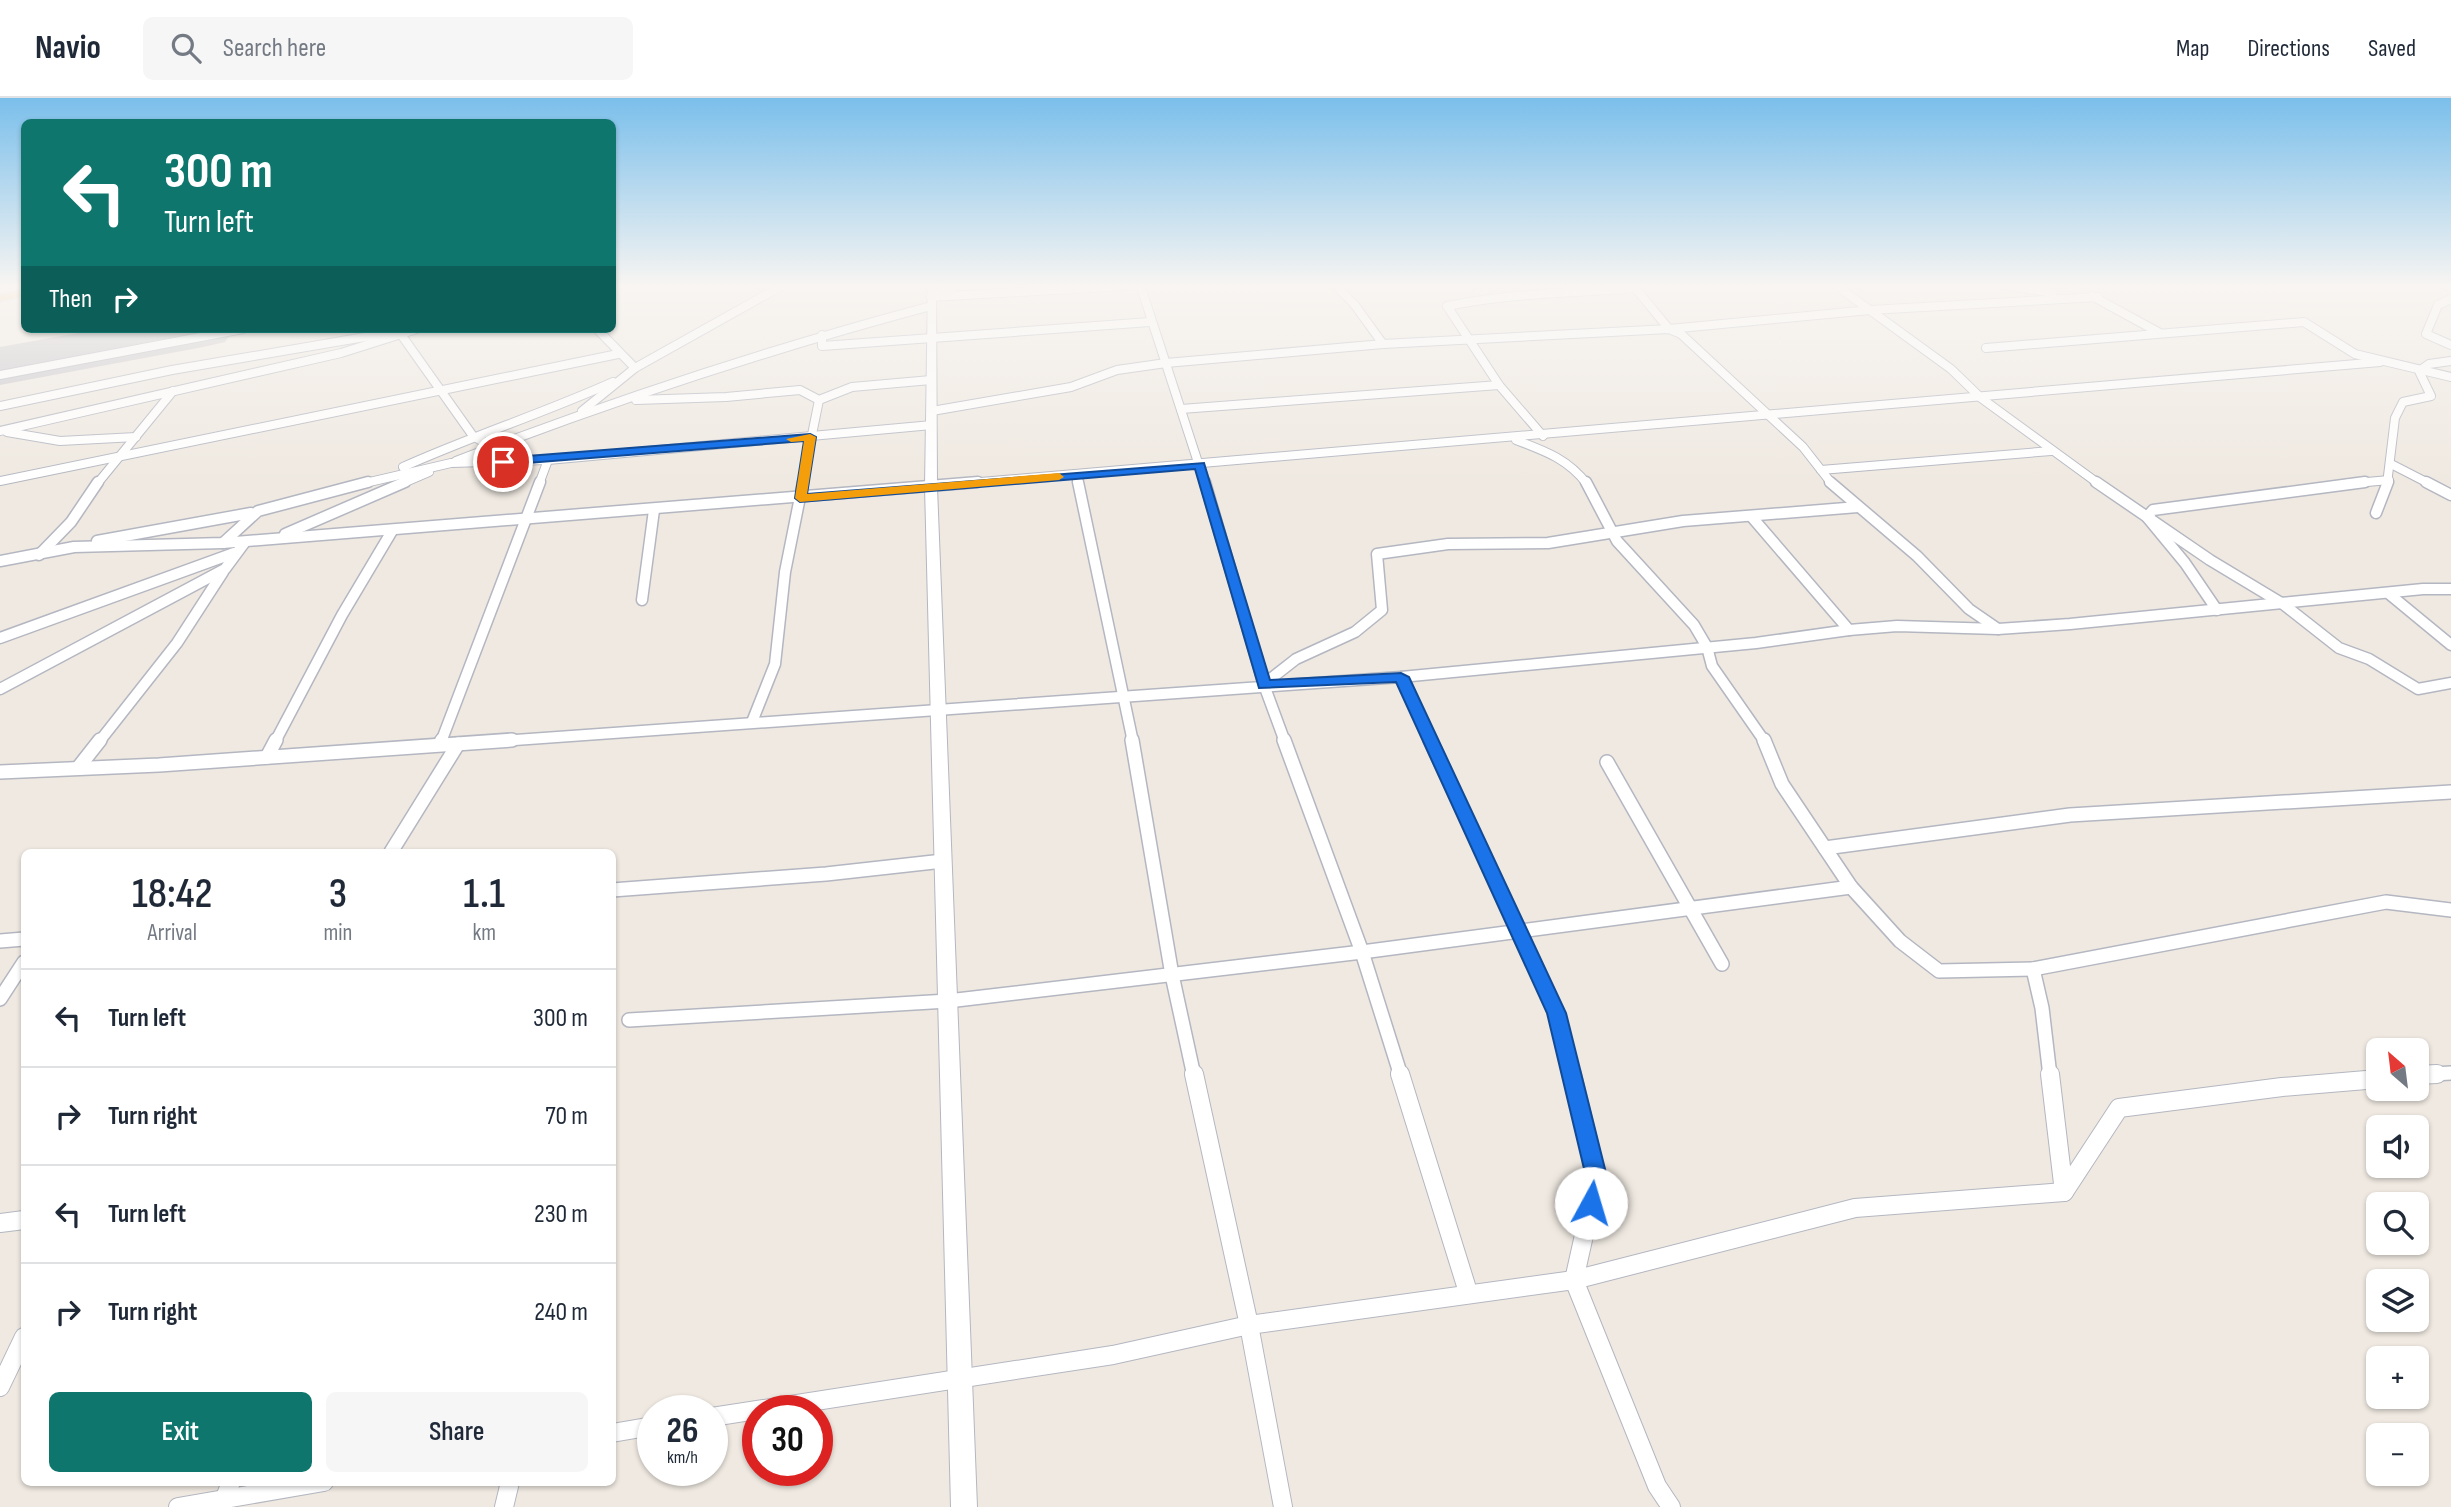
<!DOCTYPE html>
<html lang="en">
<head>
<meta charset="utf-8">
<style>
	body { margin:0; font-family:"Sofia Sans Condensed",sans-serif; background:#f6f6f7; color:#1f2937; height:100vh; display:flex; flex-direction:column; font-size:26px; white-space:nowrap }
	* { box-sizing:border-box; margin:0 }
	p { font-size:23px; color:#747a83 }
	.icon { flex:none; width:38px; height:38px; fill:none; stroke:currentColor; stroke-width:2; stroke-linecap:round; stroke-linejoin:round }
	.map { position:relative; flex:1; overflow:hidden }
	.side { position:absolute; left:21px; top:751px; width:595px; height:637px; display:flex; flex-direction:column; background:#fff; border-radius:10px; box-shadow:0 2px 5px #0004 }
	.side>* { flex:none }
	.hud { position:absolute; left:21px; top:21px; width:595px; height:214px; border-radius:10px; box-shadow:0 2px 5px #0004; background:#0f766e; color:#fff; overflow:hidden }
	.needle { width:46px; rotate:332deg }
	.buttons { position:absolute; left:2366px; top:940px; display:grid; gap:14px }
	.buttons a { display:grid; place-items:center; width:63px; height:63px; border-radius:10px; background:#fff; box-shadow:0 2px 5px #0004; font-size:35px }
	.speed { position:absolute; left:637px; top:1297px; display:flex; gap:14px; font-size:35px; font-weight:700; text-align:center }
	.speed>* { display:grid; place-content:center; width:91px; height:91px; border-radius:50%; background:#fff; box-shadow:0 2px 5px #0004; line-height:1 }
	.speed small { font-size:18px; font-weight:400 }
	.speed .limit { border:10px solid #d22; background:#fff; color:#111 }
	.pin { position:absolute; display:grid; place-items:center; width:60px; height:60px; color:#fff; margin:-30px; border:4px solid #fff; border-radius:50%; box-shadow:0 2px 7px #0007 }
	.me { position:absolute; width:77px; margin:-38px; rotate:6deg; stroke-linejoin:round; filter:drop-shadow(0 0 5px #0008) }
	.turn { display:flex; align-items:center; gap:24px; height:147px; padding:0 28px; font-size:32px }
	.turn .icon { width:91px; height:91px; stroke-width:2.5 }
	.turn b { display:block; font-size:49px; line-height:60px }
	.then { display:flex; align-items:center; height:66px; padding:0 28px; background:#0003; gap:14px; font-size:26px }
	.eta { display:flex; justify-content:space-evenly; align-items:center; height:119px; text-align:center }
	.eta b { font-size:42px; font-weight:600; line-height:49px }
	.action { display:flex; gap:14px; margin-top:auto; padding:14px 28px }
	.action a { flex:1; height:80px; border-radius:10px; background:#0f766e; color:#fff; font-size:28px; font-weight:600; line-height:80px; text-align:center }
	.action a+a { background:#f6f6f7; color:#1f2937 }
	ul { padding:0; list-style:none }
	li { display:flex; align-items:center; gap:21px; height:98px; padding:0 28px; border-top:2px solid #e0e1e3 }
	li div { flex:1 }
	li b { display:block; font-size:26px }
	li em { font-style:normal }
	header { display:flex; align-items:center; gap:42px; box-sizing:border-box; height:98px; padding:0 35px; background:#fff; border-bottom:2px solid #e0e1e3 }
	header strong { font-size:33px }
	nav { display:flex; gap:38px; margin-inline-start:auto; font-size:24px }
	.search { width:490px; height:63px; background:#f6f6f7; display:flex; align-items:center; gap:18px; box-sizing:border-box; padding:0 24px; border-radius:10px; color:#747a83; font-size:26px }
	.map>svg:first-child { display:block }
	.lines { fill:none; stroke-linecap:round; stroke-linejoin:round }
	.runway { fill:#c9c8cc; fill-rule:evenodd }
	.minor-far3-casing { stroke:#b4b7c1; stroke-width:10 }
	.minor-far2-casing { stroke:#b4b7c1; stroke-width:13 }
	.minor-far1-casing { stroke:#b4b7c1; stroke-width:16 }
	.minor-casing { stroke:#b4b7c1; stroke-width:20 }
	.tertiary-casing { stroke:#b4b7c1; stroke-width:2 }
	.trunk-casing { stroke:#c9c9c9; stroke-width:3 }
	.minor-far3 { stroke:#fff; stroke-width:8 }
	.minor-far2 { stroke:#fff; stroke-width:10 }
	.minor-far1 { stroke:#fff; stroke-width:13 }
	.minor { stroke:#fff; stroke-width:18 }
	.tertiary { fill:#fff; fill-rule:evenodd }
	.trunk { fill:#f8ba60; fill-rule:evenodd }
	.route { fill:#1a73e8; stroke:#114b97; stroke-width:2 }
	.slow { fill:#f59e0b }
</style>
</head>
<body>
<header>
<strong>Navio</strong>
<div class="search"><svg class="icon" aria-label="search" viewBox="0 0 24 24"><circle cx="10" cy="10" r="6"/><path d="M15 15l6 6"/></svg>Search here</div>
<nav><a>Map</a><a>Directions</a><a>Saved</a></nav>
</header>
<div class="map">
<svg width="2451" height="1409" viewBox="0 0 2451 1409">
	<rect width="100%" height="100%" fill="#efe9e1"/>
	<g class="lines">
		<path class="runway" d="M100,231H234L225,244L203,249L0,287V249Z"/>
		<defs>
			<g id="minor-far3">
				<path d="M1140,186L1205,386"/>
				<path d="M1334,186L1354,206L1383,246"/>
				<path d="M1632,186L1669,231L1870,212L2098,199"/>
				<path d="M1834,186L1951,271L1981,300L2099,386"/>
				<path d="M1999,186L2053,195"/>
				<path d="M2448,186L2451,190"/>
				<path d="M937,196L960,186"/>
				<path d="M2092,198L2158,234"/>
				<path d="M931,199L1141,187"/>
				<path d="M2451,201L2438,207L2426,236L2451,247"/>
				<path d="M597,231L635,270"/>
				<path d="M822,237V248L1150,224"/>
				<path d="M1986,250L2304,224L2355,256L2451,279"/>
				<path d="M0,277L243,231"/>
				<path d="M636,302L726,299L800,292L819,302L852,289L931,282"/>
				<path d="M0,308L172,272L394,234L400,235L473,338L490,348"/>
				<path d="M1181,311L1499,287"/>
				<path d="M582,313L635,270L785,186"/>
				<path d="M932,313L1071,289L1117,272L1166,265L1383,246L1669,231L1681,236L1803,349L1832,386"/>
				<path d="M0,333L341,255L417,231"/>
				<path d="M7,334L60,343L136,339"/>
				<path d="M1543,338L1499,287L1447,208C1509,195 1573,195 1636,190"/>
				<path d="M1516,342C1545,353 1568,361 1587,386"/>
				<path d="M456,363C612,303 770,251 931,208"/>
				<path d="M2391,366L2430,386"/>
				<path d="M403,369C472,338 544,315 613,284"/>
				<path d="M1821,372L2051,353"/>
				<path d="M1076,377L1078,386"/>
				<path d="M0,383L618,256"/>
				<path d="M97,386L173,293"/>
				<path d="M361,386L451,365L548,362L932,327"/>
				<path d="M401,386L429,374"/>
				<path d="M539,386L548,362"/>
				<path d="M802,386L819,302"/>
				<path d="M958,386L2380,264"/>
				<path d="M2345,386L2389,382"/>
				<path d="M2387,386L2395,320L2403,304L2431,298L2419,273L2429,266L2451,263"/>
			</g>
			<g id="minor-far2">
				<path d="M1078,384L1133,644"/>
				<path d="M1205,384L1264,587L1285,644"/>
				<path d="M1586,384L1617,443L1694,527L1707,549L1712,568L1765,644"/>
				<path d="M1830,384L1917,458L1969,511L1998,531"/>
				<path d="M2096,384L2210,462L2283,506L2339,550L2369,561L2418,591L2451,585"/>
				<path d="M2426,384L2451,397"/>
				<path d="M2376,415L2388,384"/>
				<path d="M1751,418L1849,532"/>
				<path d="M285,436L405,384"/>
				<path d="M97,443L251,415"/>
				<path d="M223,445L258,413L368,384"/>
				<path d="M39,457L71,424L98,384"/>
				<path d="M0,463L74,449L223,445L978,384"/>
				<path d="M2388,495L2451,547"/>
				<path d="M642,502L654,412"/>
				<path d="M2217,512L2185,465L2147,419L2153,412L2365,384"/>
				<path d="M0,540L234,455"/>
				<path d="M1401,579L1431,644"/>
				<path d="M1264,586L1296,561L1355,534L1382,512L1377,456L1448,446L1548,445L1683,423L1858,409"/>
				<path d="M0,591L225,471L245,444"/>
				<path d="M752,624L775,566L785,474L803,384"/>
				<path d="M99,644L177,545L223,474"/>
				<path d="M275,644L342,517L392,433"/>
				<path d="M441,644L540,384"/>
				<path d="M487,644L1401,579L1756,545L1849,532L1897,528L1998,531L2070,526L2423,491H2451"/>
			</g>
			<g id="minor-far1">
				<path d="M1132,642L1172,877L1194,978"/>
				<path d="M1284,642L1362,854L1401,978"/>
				<path d="M1430,642L1557,915L1572,978"/>
				<path d="M1764,642L1782,686L1851,789L1900,843L1939,873L2033,871"/>
				<path d="M440,646L442,642"/>
				<path d="M267,659L276,642"/>
				<path d="M1607,664L1722,866"/>
				<path d="M78,670L100,642"/>
				<path d="M0,674L159,667L512,642"/>
				<path d="M1825,750L2070,717L2451,694"/>
				<path d="M391,754L458,646"/>
				<path d="M612,792L826,776L943,763"/>
				<path d="M0,843L24,841"/>
				<path d="M0,901L24,864"/>
				<path d="M629,922L948,903L1362,854L1851,789"/>
				<path d="M2417,977L2451,975"/>
				<path d="M2050,978L2042,910L2033,871L2386,804L2451,812"/>
			</g>
			<g id="minor">
				<path d="M1194,976L1249,1227L1283,1409"/>
				<path d="M1400,976L1468,1194"/>
				<path d="M1572,976L1597,1079L1574,1182L1657,1388L1671,1409"/>
				<path d="M2050,976L2064,1094"/>
				<path d="M2417,977L2437,976"/>
				<path d="M0,1125L24,1122"/>
				<path d="M0,1289L24,1239"/>
				<path d="M712,1319L1113,1257L1249,1227L1574,1182L1855,1110L2064,1094L2119,1010L2282,989L2378,981"/>
				<path d="M612,1335L653,1328"/>
				<path d="M223,1405L231,1384"/>
				<path d="M178,1409L324,1384"/>
				<path d="M504,1409L510,1384"/>
			</g>
			<path id="tertiary" d="M928,186H936L937,389L977,1409H951L925,389Z"/>
			<path id="trunk" d="M24,192V198L0,203V197Z"/>
		</defs>
		<use href="#minor-far3" class="minor-far3-casing"/>
		<use href="#minor-far2" class="minor-far2-casing"/>
		<use href="#minor-far1" class="minor-far1-casing"/>
		<use href="#minor" class="minor-casing"/>
		<use href="#tertiary" class="tertiary-casing"/>
		<use href="#trunk" class="trunk-casing"/>
		<use href="#minor-far3" class="minor-far3"/>
		<use href="#minor-far2" class="minor-far2"/>
		<use href="#minor-far1" class="minor-far1"/>
		<use href="#minor" class="minor"/>
		<use href="#tertiary" class="tertiary"/>
		<use href="#trunk" class="trunk"/>
	</g>
	<linearGradient id="sky" x2="0" y2="1"><stop stop-color="#7abfeb"/><stop offset="0.49" stop-color="#f8f5f2"/><stop offset="1" stop-color="#f8f5f2" stop-opacity="0"/></linearGradient>
	<rect width="2451" height="383" fill="url(#sky)"/>
	<path class="route" d="M810,336L816,339L807,396L1204,365L1270,582L1401,575L1409,579L1566,915L1607,1079L1598,1111L1591,1114L1583,1111L1580,1105L1586,1079L1547,915L1396,584L1259,590L1195,371L800,404L795,400L804,343L503,367L497,364L503,360Z"/>
	<path class="slow" d="M810,336L816,339L807,396L1059,375L1064,379L1059,382L800,404L795,400L804,343L791,344L786,341Z"/>
</svg>
<div class="buttons">
<a><svg class="needle" viewBox="-14 -14 28 28"><path d="M0-13l5 13h-10z" fill="#e53935"/><path d="M0 13l5-13h-10z" fill="#747a83"/></svg></a>
<a><svg class="icon" aria-label="sound" viewBox="0 0 24 24"><path d="M4 9h4l5-4v14l-5-4H4zM17 9q2 3 0 6"/></svg></a>
<a><svg class="icon" aria-label="search" viewBox="0 0 24 24"><circle cx="10" cy="10" r="6"/><path d="M15 15l6 6"/></svg></a>
<a><svg class="icon" aria-label="layers" viewBox="0 0 24 24"><path d="M12 4l9 5-9 5-9-5zM3 14l9 5 9-5"/></svg></a>
<a>+</a>
<a>−</a>
</div>
<div class="speed"><div>26<small>km/h</small></div><div class="limit">30</div></div>
<div class="pin" style="left:503px;top:364px;background:#d93025"><svg class="icon" aria-label="arrive" viewBox="0 0 24 24"><path d="M6 21V4h12l-3 4 3 4H6"/></svg></div>
<svg class="me" style="left:1591px;top:1105px" viewBox="-20 -20 40 40"><circle r="19" fill="#fff"/><path d="M0-13L10 11 0 6-10 11z" fill="#1a73e8"/></svg>
<div class="hud">
<div class="turn"><svg class="icon" aria-label="left" viewBox="0 0 24 24"><path d="M17 20v-9H6M10 6l-5 5 5 5"/></svg><div><b>300 m</b>Turn left</div></div>
<div class="then">Then<svg class="icon" aria-label="right" viewBox="0 0 24 24"><path d="M7 20v-9h11M14 6l5 5-5 5"/></svg></div>
</div>
<section class="side">
<div class="eta">
<div><b>18:42</b><p>Arrival</p></div>
<div><b>3</b><p>min</p></div>
<div><b>1.1</b><p>km</p></div>
</div>
<ul>
<li><svg class="icon" aria-label="left" viewBox="0 0 24 24"><path d="M17 20v-9H6M10 6l-5 5 5 5"/></svg><div><b>Turn left</b></div><em>300 m</em></li>
<li><svg class="icon" aria-label="right" viewBox="0 0 24 24"><path d="M7 20v-9h11M14 6l5 5-5 5"/></svg><div><b>Turn right</b></div><em>70 m</em></li>
<li><svg class="icon" aria-label="left" viewBox="0 0 24 24"><path d="M17 20v-9H6M10 6l-5 5 5 5"/></svg><div><b>Turn left</b></div><em>230 m</em></li>
<li><svg class="icon" aria-label="right" viewBox="0 0 24 24"><path d="M7 20v-9h11M14 6l5 5-5 5"/></svg><div><b>Turn right</b></div><em>240 m</em></li>
</ul>
<div class="action"><a>Exit</a><a>Share</a></div>
</section>
</div>
</body>
</html>
